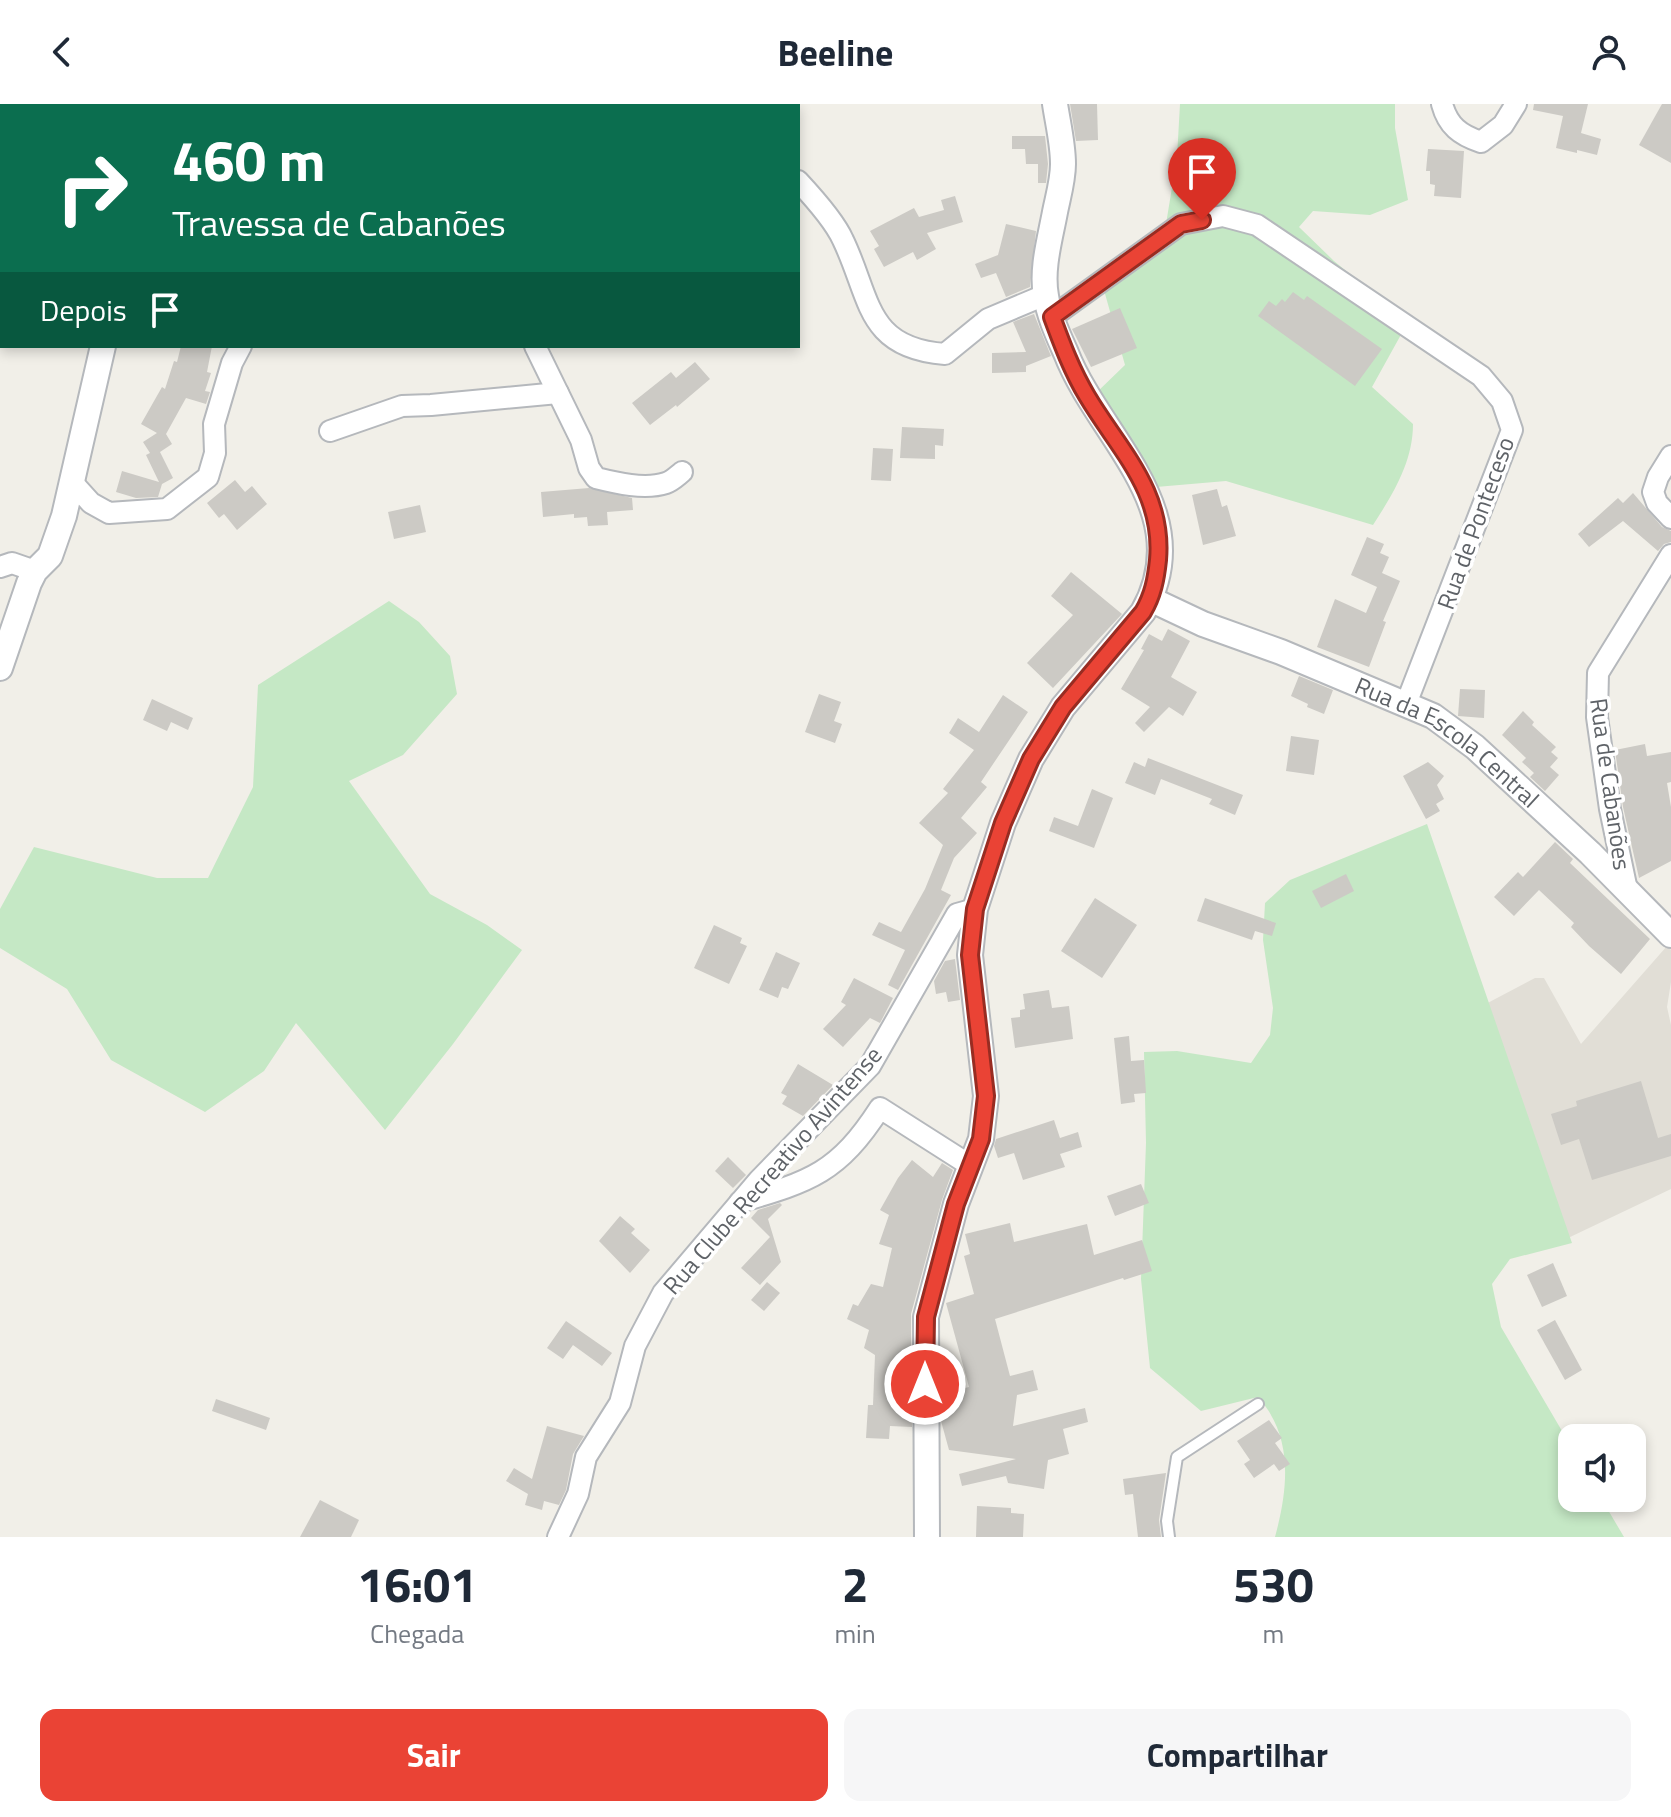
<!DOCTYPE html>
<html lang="pt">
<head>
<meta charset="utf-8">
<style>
	body { margin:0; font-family:"Titillium Web",sans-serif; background:#f6f6f7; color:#1f2937; height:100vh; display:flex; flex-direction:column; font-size:30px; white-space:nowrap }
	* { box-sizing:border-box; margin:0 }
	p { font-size:26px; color:#747a83 }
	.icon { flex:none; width:44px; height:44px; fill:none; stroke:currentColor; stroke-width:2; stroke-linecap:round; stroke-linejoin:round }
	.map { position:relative; height:1433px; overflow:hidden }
	.details { display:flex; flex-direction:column; background:#fff; flex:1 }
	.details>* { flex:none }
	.hud { position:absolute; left:0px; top:0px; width:800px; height:244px; box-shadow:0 4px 12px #0003; background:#0b6e4f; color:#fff; overflow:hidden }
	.tools { position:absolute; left:1558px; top:1320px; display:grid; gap:16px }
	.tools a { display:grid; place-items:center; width:88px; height:88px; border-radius:16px; background:#fff; box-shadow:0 4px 12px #0003; font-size:40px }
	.pin { position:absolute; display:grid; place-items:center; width:68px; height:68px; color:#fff; margin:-82px -34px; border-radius:50% 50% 50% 0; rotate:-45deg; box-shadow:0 0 8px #0007 }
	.pin .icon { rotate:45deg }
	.me { position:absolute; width:88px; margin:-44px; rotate:0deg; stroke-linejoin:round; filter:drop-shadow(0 0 6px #0008) }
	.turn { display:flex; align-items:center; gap:28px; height:168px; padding:0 40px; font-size:36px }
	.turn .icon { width:104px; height:104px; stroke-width:2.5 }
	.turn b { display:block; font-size:56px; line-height:68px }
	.then { display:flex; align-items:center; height:76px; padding:0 40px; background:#0003; gap:16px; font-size:30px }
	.eta { display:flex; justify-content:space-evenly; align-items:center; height:136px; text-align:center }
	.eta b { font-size:48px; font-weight:700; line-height:56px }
	.button { display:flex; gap:16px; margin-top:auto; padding:16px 40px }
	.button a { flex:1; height:92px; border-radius:16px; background:#ea4335; color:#fff; font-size:32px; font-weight:700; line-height:92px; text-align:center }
	.button a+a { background:#f6f6f7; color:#1f2937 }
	header { display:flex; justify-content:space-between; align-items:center; height:104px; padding:0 40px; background:#fff; font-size:36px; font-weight:700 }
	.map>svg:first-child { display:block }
	.education { fill:#e1ded6 }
	.green { fill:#c5e8c5 }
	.building { fill:#cccac5 }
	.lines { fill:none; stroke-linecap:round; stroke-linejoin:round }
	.service-casing { stroke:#b5b8bc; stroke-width:14 }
	.minor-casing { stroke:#b5b8bc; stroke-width:24 }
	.tertiary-casing { stroke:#b5b8bc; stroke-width:28 }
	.service { stroke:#fff; stroke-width:10 }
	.minor { stroke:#fff; stroke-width:20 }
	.tertiary { stroke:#fff; stroke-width:24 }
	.route-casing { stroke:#982c22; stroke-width:20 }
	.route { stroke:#ea4335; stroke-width:14 }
	.labels { text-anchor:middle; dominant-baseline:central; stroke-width:7; stroke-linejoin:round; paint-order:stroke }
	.street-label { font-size:24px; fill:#5f6368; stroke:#fff }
</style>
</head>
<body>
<header><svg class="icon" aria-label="back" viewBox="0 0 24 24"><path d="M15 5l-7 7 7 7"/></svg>Beeline<svg class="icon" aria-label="person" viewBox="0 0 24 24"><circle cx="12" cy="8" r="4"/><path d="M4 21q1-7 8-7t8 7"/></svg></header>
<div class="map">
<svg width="1671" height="1433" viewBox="0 0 1671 1433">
	<rect width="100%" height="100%" fill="#f1efe8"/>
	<path class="education" d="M1667,842L1671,846V878L1667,903L1671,921V1085L1568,1134L1461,913L1535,874H1544L1581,940Z"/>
	<g class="green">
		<path d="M1180,0H1395V24L1408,96L1370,111L1313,107L1299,123L1334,157L1408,218L1372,283L1413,320C1413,358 1393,390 1373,421L1226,377L1156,383L1095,290L1125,261L1102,179L1166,120L1177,53Z"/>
		<path d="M389,497L419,518L450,552L457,590L403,651L349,677L430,790L487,821L522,846L453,940L385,1026L296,919L264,967L205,1008L111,956L67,885L0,844V805L34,743L157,774H208L253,683L258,581Z"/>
		<path d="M1427,720L1572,1139L1510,1155L1492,1180L1501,1223L1572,1344V1394H1601L1624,1433H1275C1288,1385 1294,1333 1258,1293L1201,1307L1150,1264L1141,1175L1146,1039L1144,948L1177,947L1251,959L1270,931L1273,904L1263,836L1265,799L1290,776Z"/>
	</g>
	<g class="building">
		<path d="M1070,0H1097L1098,36L1076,37Z"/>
		<path d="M1534,0H1588L1581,29L1601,35L1597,51L1577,46V49L1556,44L1563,12L1533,6Z"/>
		<path d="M1662,0H1671V59L1639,41Z"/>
		<path d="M1012,32H1045L1048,60L1046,79H1038V60H1026L1025,45H1012Z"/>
		<path d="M1428,45L1464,47L1461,94L1434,92L1435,81L1430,80V67H1426Z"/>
		<path d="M955,92L963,118L927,129L936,145L917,156L913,148L884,163L874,145L879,142L870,127L914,104L919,113L944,106L941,96Z"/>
		<path d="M1006,120L1036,127L1030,183L1006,193L996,169L981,174L975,160L998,151Z"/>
		<path d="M1293,188L1304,196L1307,192L1382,245L1355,282L1258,212L1269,197L1276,202L1282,195L1285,198Z"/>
		<path d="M1120,204L1137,244L1091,263L1072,225Z"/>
		<path d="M1034,210L1051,252L1026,262V268L992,269V249L1026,248L1013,218Z"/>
		<path d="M181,242H212L207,268L211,269L205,287L210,288L206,300L186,294L166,330L172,340L160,348L173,374L162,380L158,393L136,394L116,388L122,367L159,378L146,351L150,349L143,338L157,329L141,320L162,283L165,285L174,257L177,258Z"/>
		<path d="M695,258L710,275L677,303L676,301L650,321L632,299L671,268L676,274Z"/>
		<path d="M902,323L944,325L943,342L935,341V355L900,354Z"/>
		<path d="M873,344L893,345L891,377L871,376Z"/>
		<path d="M235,376L245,388L252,382L267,400L237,426L224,410L219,414L207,399Z"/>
		<path d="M589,384L632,394L633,406L607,408L608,421L588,422L587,413L574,414V410L543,413L541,388Z"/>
		<path d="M1217,385L1222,403L1227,401L1236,432L1203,441L1192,391Z"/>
		<path d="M1633,389L1662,423L1671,427V438L1664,440L1658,447L1623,417L1589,443L1578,430L1618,394L1623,399Z"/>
		<path d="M420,401L426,428L394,435L388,408Z"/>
		<path d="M1367,433L1384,440L1380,449L1389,453L1382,469L1400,477L1383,517L1386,518L1369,563L1317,543L1335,495L1366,509L1377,483L1351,471Z"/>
		<path d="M1071,468L1122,510L1053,584L1027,559L1073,511L1051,492Z"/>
		<path d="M1168,525L1190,537L1171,573L1197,588L1183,612L1169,603L1144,628L1135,619L1150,603L1121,585L1144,546L1141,545L1149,530L1162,537Z"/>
		<path d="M1299,572L1333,586L1324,610L1307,603L1308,600L1291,592Z"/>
		<path d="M1460,585L1485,586L1484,614L1458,612Z"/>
		<path d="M819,590L841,598L834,617L842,620L835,639L805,628Z"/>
		<path d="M1003,591L1028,608L981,678L987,683L961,714L977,729L954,754L941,786L951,791L898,886L888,881L905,846L872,831L879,818L901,828L925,785L943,741L919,719L948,689L943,685L974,646L949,629L958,614L979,628Z"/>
		<path d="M152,595L193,614L188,626L171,618L167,627L143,616Z"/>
		<path d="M1523,607L1534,618L1532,621L1556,643L1551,648L1558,654L1550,663L1559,671L1545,687L1530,673L1534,669L1522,658L1526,654L1502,631Z"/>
		<path d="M1291,632L1319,636L1314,671L1286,667Z"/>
		<path d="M1645,640L1647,652L1671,648V678L1667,679L1671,703V757L1639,774L1623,703L1615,646Z"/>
		<path d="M1148,654L1243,691L1235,711L1209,700L1212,695L1161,675L1155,691L1125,679L1134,658L1145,663Z"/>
		<path d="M1428,658L1444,672L1437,681L1444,695L1436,700L1440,707L1426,715L1403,672Z"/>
		<path d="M1092,685L1113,694L1094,744L1049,727L1054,713L1078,722Z"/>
		<path d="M1555,738L1573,755L1570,759L1650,835L1621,870L1589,842L1571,823L1574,819L1539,786L1514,812L1494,793L1518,768L1523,773Z"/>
		<path d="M1346,770L1354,787L1321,804L1312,787Z"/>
		<path d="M1095,794L1137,821L1102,874L1061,847Z"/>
		<path d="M1205,794L1276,819L1272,832L1255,827L1252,836L1197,817Z"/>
		<path d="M714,821L742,834L740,839L747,842L729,880L694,864Z"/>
		<path d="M776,848L800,859L788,885L782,883L778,894L759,886Z"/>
		<path d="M955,855L960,896L948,898L946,888L936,890L934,877L945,857Z"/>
		<path d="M854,874L893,894L880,919L870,914L843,943L823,925L846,901L841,898Z"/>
		<path d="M1049,886L1052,904L1069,902L1073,935L1015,944L1011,914L1020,913V906L1025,905L1023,890Z"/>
		<path d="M1129,932L1131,957L1144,956L1146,989L1134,990L1135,998L1121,1000L1114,934Z"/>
		<path d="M798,960L833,981L803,1012L782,1000L787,992L781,989Z"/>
		<path d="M1641,977L1658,1034L1671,1030V1052L1592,1076L1579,1035L1561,1041L1551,1010L1577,1002L1576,997Z"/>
		<path d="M1054,1016L1060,1034L1078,1028L1082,1043L1060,1050L1065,1063L1023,1076L1014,1049L998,1054L994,1042L996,1035Z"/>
		<path d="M728,1053L746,1071L733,1084L715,1067Z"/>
		<path d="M912,1056L933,1073L942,1059L953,1066L942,1096L911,1210V1247L907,1264H911L912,1323L890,1322L889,1335L866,1334L868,1301H873L875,1251L864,1244L869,1226L847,1215L853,1200L858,1202L871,1180L883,1183L892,1144L879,1140L889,1111L880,1106L898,1074Z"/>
		<path d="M1141,1080L1149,1099L1115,1112L1107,1092Z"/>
		<path d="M780,1099L782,1101L768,1115L781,1158L760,1181L741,1164L770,1133L751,1114L758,1106Z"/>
		<path d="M620,1112L635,1125L631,1129L650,1146L630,1169L599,1137Z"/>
		<path d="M1010,1119L1014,1138L1087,1120L1094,1151L1142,1136L1152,1167L1124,1176L1123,1174L995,1215L1010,1272L1033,1266L1038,1286L1017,1291L1013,1322L1085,1304L1088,1318L1063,1325L1069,1350L1048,1356L1044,1385L1008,1379L1006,1372L962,1382L959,1370L1016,1355L949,1346L941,1317V1290L969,1283L946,1199L974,1190L964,1152L970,1150L965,1130Z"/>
		<path d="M1553,1159L1567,1192L1542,1203L1527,1171Z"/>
		<path d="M767,1178L780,1189L764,1207L751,1196Z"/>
		<path d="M1555,1216L1582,1266L1565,1276L1537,1226Z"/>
		<path d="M566,1217L612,1249L602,1262L573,1241L563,1255L547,1244Z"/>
		<path d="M216,1295L270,1314L266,1326L212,1307Z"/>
		<path d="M1269,1316L1282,1334L1275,1339L1290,1360L1279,1367L1274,1360L1254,1374L1244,1360L1250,1356L1237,1337Z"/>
		<path d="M547,1322L584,1332L573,1350L566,1386L559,1401L544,1397L542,1406L525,1401L528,1390L506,1377L514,1364L532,1375Z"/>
		<path d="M1166,1369L1159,1416L1161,1433H1138L1133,1390L1125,1391L1123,1375Z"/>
		<path d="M320,1396L359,1416L351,1433H300Z"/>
		<path d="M977,1402L1011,1404V1409L1024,1410L1023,1433H976Z"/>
	</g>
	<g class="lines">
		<defs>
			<path id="service" d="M1169,1433L1167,1417L1177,1353L1258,1300"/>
			<g id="minor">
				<path d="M310,0L312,2"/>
				<path d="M691,0V2"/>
				<path d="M1442,0C1448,22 1460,31 1481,38L1503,21L1516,0"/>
				<path d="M179,2L180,0"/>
				<path d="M589,2L592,0"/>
				<path d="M798,77C812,92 835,118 843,136C871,194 865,244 945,250L988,215L1045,191"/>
				<path d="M1052,213L1181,120L1223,112L1257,121L1481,272L1502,297L1512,326L1406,600"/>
				<path d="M535,242L581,336L589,364L596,374C616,379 645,386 666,379C672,377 677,372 682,368"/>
				<path d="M330,327L402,302L431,301L558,289"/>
				<path d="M1671,352L1658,373L1653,388L1657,399L1671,414"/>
				<path d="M72,378L91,399L109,409L167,405L208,373L215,349L214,320L232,259L241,242"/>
				<path d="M0,463L12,459L35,467"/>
				<path d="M1627,786L1610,705L1597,613L1598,569L1671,451"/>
				<path d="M740,1098C811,1077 838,1069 880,1004L971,1062"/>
				<path d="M558,1433L578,1390L586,1353L620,1299L635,1242L663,1189L759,1076L870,962L957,810L975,805"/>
			</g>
			<g id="tertiary">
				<path d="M98,2L99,0"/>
				<path id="s1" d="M1150,495L1203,520L1281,548L1433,612L1475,643L1590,749L1671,831"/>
				<path d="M0,564L29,479L35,467L50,452L64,412L103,242"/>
				<path d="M927,1433L926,1213L956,1100L981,1035L986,992L970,851L975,805L1003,719L1031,655L1063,603L1143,508C1200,407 1099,334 1066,249C1058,231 1049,212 1046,192C1041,165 1050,135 1055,108C1058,93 1063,76 1063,60C1063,40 1058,20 1055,0"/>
			</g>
		</defs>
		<use href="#service" class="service-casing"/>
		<use href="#minor" class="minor-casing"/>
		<use href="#tertiary" class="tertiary-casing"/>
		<use href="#service" class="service"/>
		<use href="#minor" class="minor"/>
		<use href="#tertiary" class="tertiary"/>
	</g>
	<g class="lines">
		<defs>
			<path id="route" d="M925,1280L926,1213L956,1100L981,1035L986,992L970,851L975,805L1003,719L1031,655L1063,603L1143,508C1153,491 1156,475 1158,456C1164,387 1119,346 1087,292C1072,267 1062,240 1052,213L1181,120L1202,116"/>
		</defs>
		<use href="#route" class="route-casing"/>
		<use href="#route" class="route"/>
	</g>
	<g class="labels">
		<g class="street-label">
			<text transform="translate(1475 419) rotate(-70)">Rua de Ponteceso</text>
			<text stroke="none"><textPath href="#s1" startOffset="332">Rua da Escola Central</textPath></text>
			<text transform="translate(1611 680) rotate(82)">Rua de Cabanões</text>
			<text transform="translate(772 1066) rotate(-49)">Rua Clube Recreativo Avintense</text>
		</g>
	</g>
</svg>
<div class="tools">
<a><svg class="icon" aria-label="sound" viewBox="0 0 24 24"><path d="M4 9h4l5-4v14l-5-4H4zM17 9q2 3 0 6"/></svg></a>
</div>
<div class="pin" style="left:1202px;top:116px;background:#d93025"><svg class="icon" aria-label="arrive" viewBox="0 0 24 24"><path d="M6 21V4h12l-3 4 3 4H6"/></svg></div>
<svg class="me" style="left:925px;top:1280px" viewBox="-20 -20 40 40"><circle r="17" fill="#ea4335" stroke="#fff" stroke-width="3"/><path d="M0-11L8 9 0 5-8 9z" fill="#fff"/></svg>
<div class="hud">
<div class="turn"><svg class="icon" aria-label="right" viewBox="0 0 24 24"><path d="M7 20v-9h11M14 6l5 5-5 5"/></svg><div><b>460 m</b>Travessa de Cabanões</div></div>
<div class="then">Depois<svg class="icon" aria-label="arrive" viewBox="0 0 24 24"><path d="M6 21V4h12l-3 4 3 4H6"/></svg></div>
</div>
</div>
<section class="details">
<div class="eta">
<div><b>16:01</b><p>Chegada</p></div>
<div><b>2</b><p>min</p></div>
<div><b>530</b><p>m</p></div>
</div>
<div class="button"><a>Sair</a><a>Compartilhar</a></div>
</section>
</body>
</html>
